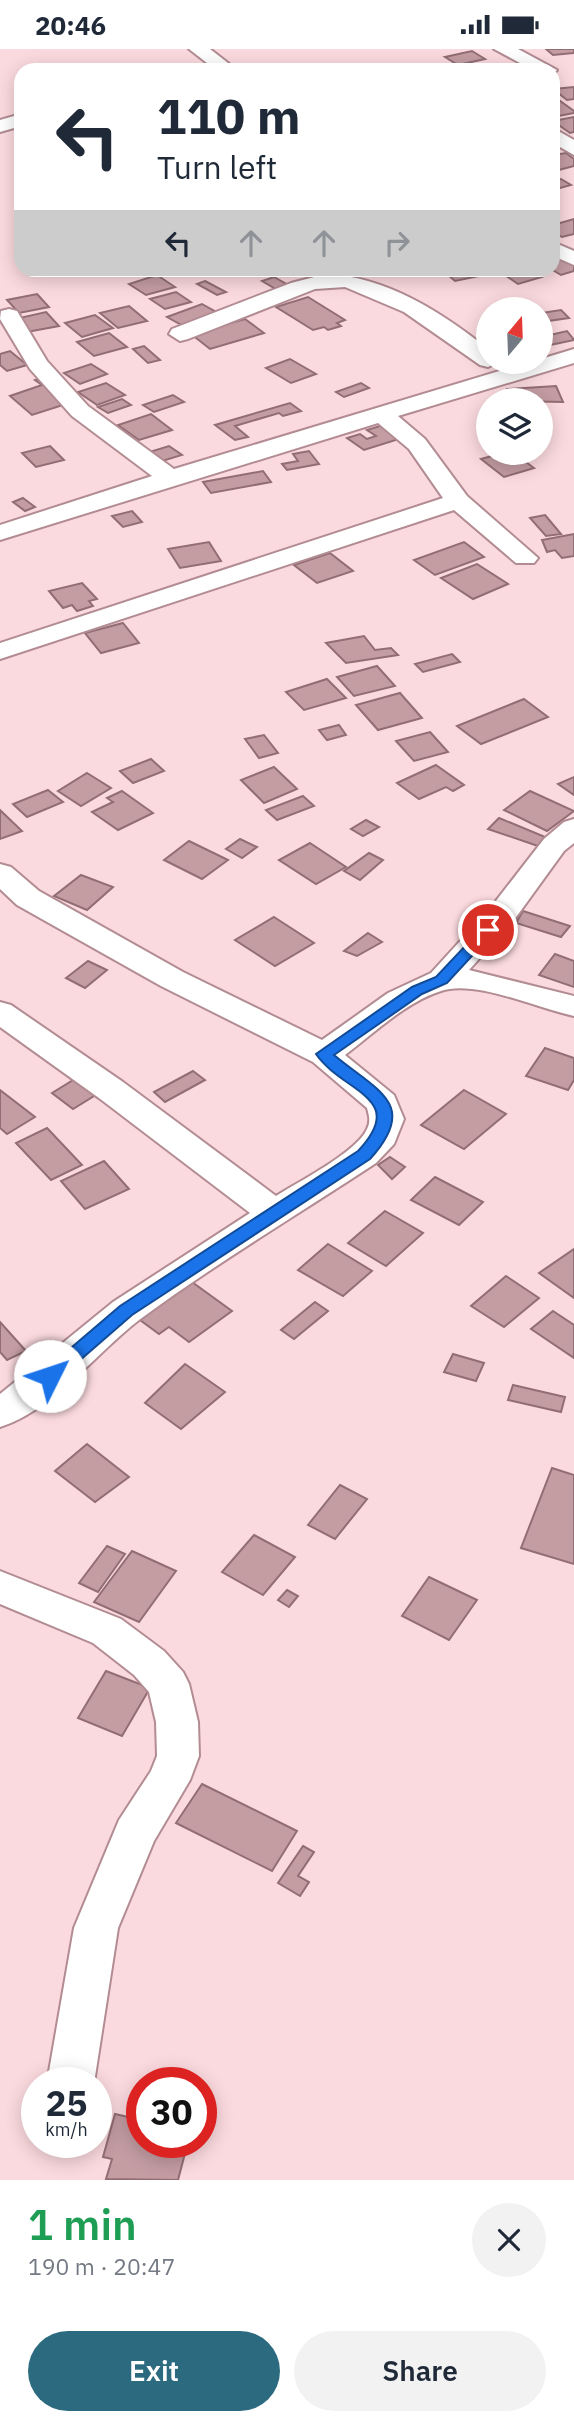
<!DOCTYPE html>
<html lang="en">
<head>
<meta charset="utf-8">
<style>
	body { margin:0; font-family:"IBM Plex Sans",sans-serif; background:#f2f2f3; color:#1f2937; height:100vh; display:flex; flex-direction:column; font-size:26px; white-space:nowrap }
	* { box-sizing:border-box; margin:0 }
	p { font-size:23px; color:#747a83 }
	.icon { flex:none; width:38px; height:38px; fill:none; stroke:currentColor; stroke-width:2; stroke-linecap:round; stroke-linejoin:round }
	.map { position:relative; height:2131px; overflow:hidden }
	.sheet { display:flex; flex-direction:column; background:#fff; flex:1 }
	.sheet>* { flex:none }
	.hud { position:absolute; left:14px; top:14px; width:546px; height:214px; border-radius:21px; box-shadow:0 4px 18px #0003; background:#fff; color:#1f2937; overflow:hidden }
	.needle { width:46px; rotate:19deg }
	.buttons { position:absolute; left:476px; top:248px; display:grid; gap:14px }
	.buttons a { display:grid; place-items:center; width:77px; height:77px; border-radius:50%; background:#fff; box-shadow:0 4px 18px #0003; font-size:35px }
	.speed { position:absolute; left:21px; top:2018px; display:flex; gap:14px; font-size:35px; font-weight:700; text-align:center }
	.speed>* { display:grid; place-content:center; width:91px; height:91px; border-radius:50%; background:#fff; box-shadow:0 4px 18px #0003; line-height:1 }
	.speed small { font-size:18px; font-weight:400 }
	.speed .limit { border:10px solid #d22; background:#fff; color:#111 }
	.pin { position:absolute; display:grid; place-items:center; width:60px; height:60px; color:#fff; margin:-30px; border:4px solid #fff; border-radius:50%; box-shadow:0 2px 7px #0007 }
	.me { position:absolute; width:77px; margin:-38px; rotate:49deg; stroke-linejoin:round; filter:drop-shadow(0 0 5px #0008) }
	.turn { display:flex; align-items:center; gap:24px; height:147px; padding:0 28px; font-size:32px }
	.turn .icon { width:91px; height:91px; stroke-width:2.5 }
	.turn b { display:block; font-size:49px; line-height:60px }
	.lanes { display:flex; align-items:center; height:66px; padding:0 28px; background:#0003; justify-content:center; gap:35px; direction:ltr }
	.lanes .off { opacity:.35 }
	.round { display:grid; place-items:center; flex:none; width:74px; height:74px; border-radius:37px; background:#f2f2f3 }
	.head { display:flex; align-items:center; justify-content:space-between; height:119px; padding:0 28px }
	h1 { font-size:42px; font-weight:600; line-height:52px; color:#1e9e55 }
	.primary-button { display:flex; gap:14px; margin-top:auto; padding:14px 28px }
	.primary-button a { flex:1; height:80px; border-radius:42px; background:#2c6a80; color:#fff; font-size:28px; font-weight:600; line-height:80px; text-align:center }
	.primary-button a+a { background:#f2f2f3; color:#1f2937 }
	.status { display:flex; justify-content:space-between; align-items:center; height:49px; padding:0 35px; background:#fff; direction:ltr }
	.status svg { height:19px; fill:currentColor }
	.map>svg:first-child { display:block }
	.building { fill:#c49da3; stroke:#926e74; stroke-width:2 }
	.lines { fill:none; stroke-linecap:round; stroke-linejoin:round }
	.street-casing { stroke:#b28c92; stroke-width:4 }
	.street { fill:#fff; fill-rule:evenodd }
	.route { fill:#1a73e8; stroke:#114b97; stroke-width:2 }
</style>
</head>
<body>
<div class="status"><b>20:46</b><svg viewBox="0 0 49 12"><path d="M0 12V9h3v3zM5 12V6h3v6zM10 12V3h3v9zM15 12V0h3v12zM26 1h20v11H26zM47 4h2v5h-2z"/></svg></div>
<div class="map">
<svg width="574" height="2131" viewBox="0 0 574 2131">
	<rect width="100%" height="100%" fill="#fbdadf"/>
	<g class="building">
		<path d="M546,0H574V4L553,6Z"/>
		<path d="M472,2L485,10L458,16L445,8Z"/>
		<path d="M386,15L394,21H365L362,18Z"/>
		<path d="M574,38V50L567,51L553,40Z"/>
		<path d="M556,49L574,62V64L553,68V50Z"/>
		<path d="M574,68V83L570,84L553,72Z"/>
		<path d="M566,104L574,110V117L555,122L553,106Z"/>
		<path d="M561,130L571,136L553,141V132Z"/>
		<path d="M574,170V185L562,188L553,183V176Z"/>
		<path d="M561,207L574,215V222L561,226L551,220L553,210Z"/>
		<path d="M441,220H477L484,226L455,232Z"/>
		<path d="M516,220H530L542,228L518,235L502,224Z"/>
		<path d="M157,226L175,238L146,246L129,235Z"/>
		<path d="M274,228L292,238L279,242L262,232Z"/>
		<path d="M205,232L226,243L217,246L197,235Z"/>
		<path d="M176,243L191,253L165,260L150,250Z"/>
		<path d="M37,245L49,258L19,264L7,251Z"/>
		<path d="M308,248L345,271L337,274L341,277L328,281L324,278L313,281L276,258Z"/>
		<path d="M202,255L220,265L185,278L167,268Z"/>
		<path d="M129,257L147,272L118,279L100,264Z"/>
		<path d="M561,261L569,269L541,273V264Z"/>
		<path d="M46,263L59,277L27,283L15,270Z"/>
		<path d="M95,266L113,279L82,288L65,274Z"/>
		<path d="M245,270L264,284L210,300L191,285Z"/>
		<path d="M567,282L574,291L541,298V288Z"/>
		<path d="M109,284L127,298L94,307L77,293Z"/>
		<path d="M144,297L160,311L148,314L133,300Z"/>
		<path d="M10,302L27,316L7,322L0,316V305Z"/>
		<path d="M290,310L316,325L291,334L266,319Z"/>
		<path d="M91,315L107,325L80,335L64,324Z"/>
		<path d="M44,328L66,355L32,366L10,347L42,336L35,331Z"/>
		<path d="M106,334L125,346L97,356L78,343Z"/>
		<path d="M361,334L369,339L344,348L336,343Z"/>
		<path d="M556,337L563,353L511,352L507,340Z"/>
		<path d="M173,346L184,353L154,363L143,356Z"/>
		<path d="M122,350L131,356L108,364L98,358Z"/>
		<path d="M290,354L301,362L283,367L279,364L235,377L248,388L235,391L215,376Z"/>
		<path d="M151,365L172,381L139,391L118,376Z"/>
		<path d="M380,377L399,390L364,401L347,389L360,385L367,390L376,387L367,381Z"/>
		<path d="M50,397L64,411L36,418L22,404Z"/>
		<path d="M169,397L182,406L159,413L146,404Z"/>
		<path d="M309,402L319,415L287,421L282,415L298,412L293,405Z"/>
		<path d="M503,404H514L534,419L504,428L481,410Z"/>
		<path d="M263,422L271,433L211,444L203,433Z"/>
		<path d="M23,449L35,458L25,462L13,453Z"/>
		<path d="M132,462L142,473L123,478L112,467Z"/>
		<path d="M545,466L561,485L546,487L530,469Z"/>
		<path d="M574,485V507L562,509L555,501L547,503L542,491Z"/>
		<path d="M209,493L221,512L180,519L168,500Z"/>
		<path d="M464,493L484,508L435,526L414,511Z"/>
		<path d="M330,504L353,522L317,534L294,516Z"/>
		<path d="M477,515L508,535L473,550L441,529Z"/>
		<path d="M82,534L97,550L89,552L93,557L77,562L72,556L63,559L49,542Z"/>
		<path d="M123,574L139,594L101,604L85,584Z"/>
		<path d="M364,587L375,601L391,599L398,606L346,614L326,594Z"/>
		<path d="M452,605L460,613L423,623L415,615Z"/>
		<path d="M377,617L395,637L354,647L337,628Z"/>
		<path d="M327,630L346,649L304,661L286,643Z"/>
		<path d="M400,644L422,669L378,681L356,656Z"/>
		<path d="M524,650L548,668L481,695L457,677Z"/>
		<path d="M339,676L346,686L327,691L319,681Z"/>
		<path d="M430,683L448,703L414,712L396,692Z"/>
		<path d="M264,686L278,704L259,709L245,690Z"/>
		<path d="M151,710L164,722L133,734L120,722Z"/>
		<path d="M436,716L464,736L453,742L446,738L419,750L397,734Z"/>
		<path d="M274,718L297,740L264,754L241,731Z"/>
		<path d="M87,724L111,739L81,757L58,742Z"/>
		<path d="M574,728V746L558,735Z"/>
		<path d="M48,741L63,753L27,768L13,755Z"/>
		<path d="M122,742L153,764L118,781L92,763L113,753L107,749Z"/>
		<path d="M530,742L574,762L547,782L504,761Z"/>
		<path d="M303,747L314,757L277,771L266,761Z"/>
		<path d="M0,761L22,782L0,790Z"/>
		<path d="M499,769L550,790L541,798L488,780Z"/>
		<path d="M366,771L379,778L363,787L351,780Z"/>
		<path d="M240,790L257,798L242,809L226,800Z"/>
		<path d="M189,792L228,811L202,830L164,811Z"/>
		<path d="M310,794L346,818L316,835L279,811Z"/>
		<path d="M369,804L383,811L360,831L344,822Z"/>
		<path d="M81,826L113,838L87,861L54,847Z"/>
		<path d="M523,862L570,877L561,888L516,874Z"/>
		<path d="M274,868L314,894L275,917L235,891Z"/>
		<path d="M368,884L382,893L357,907L344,902Z"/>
		<path d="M555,905L574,912V938L539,926Z"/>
		<path d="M88,912L107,921L85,939L66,929Z"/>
		<path d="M545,999L574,1009V1031L568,1041L526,1027Z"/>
		<path d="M193,1022L205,1031L165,1053L154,1043Z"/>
		<path d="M78,1028L99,1044L73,1060L52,1044Z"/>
		<path d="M0,1041L35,1068L7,1085L0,1079Z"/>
		<path d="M464,1041L506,1065L464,1100L421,1076Z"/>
		<path d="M47,1079L82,1116L51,1131L16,1094Z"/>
		<path d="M390,1108L405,1118L392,1130L378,1116Z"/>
		<path d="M104,1112L129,1140L85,1160L61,1132Z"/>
		<path d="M435,1128L483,1153L459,1176L411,1151Z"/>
		<path d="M385,1162L423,1184L386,1217L348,1194Z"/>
		<path d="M328,1195L372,1222L343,1247L298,1221Z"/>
		<path d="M574,1200V1249L539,1224Z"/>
		<path d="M506,1227L539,1249L504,1278L471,1257Z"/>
		<path d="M192,1233L232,1262L189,1293L169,1278L159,1285L140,1271Z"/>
		<path d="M315,1253L328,1262L294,1290L281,1281Z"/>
		<path d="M553,1262L574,1276V1309L531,1280Z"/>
		<path d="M0,1273L26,1302L7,1311L0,1303Z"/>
		<path d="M453,1305L484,1314L476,1332L444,1323Z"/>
		<path d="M185,1315L225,1343L181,1380L145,1354Z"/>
		<path d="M513,1336L565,1348L561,1363L508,1351Z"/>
		<path d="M87,1395L129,1428L95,1453L55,1422Z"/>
		<path d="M552,1419L574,1426V1515L521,1499Z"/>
		<path d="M340,1436L367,1450L335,1490L308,1476Z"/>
		<path d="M254,1486L295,1508L263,1546L222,1523Z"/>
		<path d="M107,1497L125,1505L98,1543L79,1534Z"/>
		<path d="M132,1502L176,1522L139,1573L94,1553Z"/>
		<path d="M429,1528L477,1551L449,1591L402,1567Z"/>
		<path d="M287,1541L298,1547L289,1558L278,1551Z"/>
		<path d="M106,1622L150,1639L122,1687L78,1669Z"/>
		<path d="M202,1735L297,1782L272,1822L176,1774Z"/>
		<path d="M303,1797L314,1803L298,1827L309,1833L300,1847L278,1834Z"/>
		<path d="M115,2065L142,2071V2093H188L178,2131L106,2130L112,2110L103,2108Z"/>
	</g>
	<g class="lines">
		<defs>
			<g id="street">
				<path d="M189,0H210L237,21H216Z"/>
				<path d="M494,0H518L557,21L553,25V21H533Z"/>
				<path d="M21,65V77L0,83V71Z"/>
				<path d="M553,79L574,91V106L553,94Z"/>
				<path d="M553,193L574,202V216L553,207Z"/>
				<path d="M326,225C387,228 441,263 488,300V313H498L488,318L480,316L404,263L345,238L315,240L188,290L180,292L169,285L172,280L291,234Z"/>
				<path d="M9,260L17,262L47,312L88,357L174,420L529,313H541V310L574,300V314L398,367L425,390L467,447L538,509L534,514H516L454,461L0,610V594L443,449L409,400L378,374L0,491V476L152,427L72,367L30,320L0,270L1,262Z"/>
				<path d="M574,770V794L564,802L514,871L469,921L574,947V967C539,960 475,930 441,942C406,953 374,984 345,1006L394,1046L404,1070L394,1095L376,1114C297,1166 215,1215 139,1271C96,1304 52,1362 0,1378V1345L113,1253L250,1164L99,1049L0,978V953L11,956L123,1033L276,1147C298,1133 357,1103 367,1080C371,1072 369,1067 367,1059L313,1013L161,937L17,856L0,840V815L11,818L39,842L183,923L322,991L388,944L431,924L492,857L544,790L564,773Z"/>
				<path d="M0,1522L121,1570L164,1602L183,1623L189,1635L198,1673L199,1707L190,1731L154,1792L118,1879L94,2034H47L74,1879L119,1771L151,1722L157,1707L156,1673L149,1643L134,1626L93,1594L0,1555Z"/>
			</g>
		</defs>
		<use href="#street" class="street-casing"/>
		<use href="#street" class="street"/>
	</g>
	<path class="route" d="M488,876L493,878V884L447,934L422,945L334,1006C377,1042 420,1055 370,1110L132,1266L56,1332H44L41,1327L44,1322L120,1257L358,1102C409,1048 343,1044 316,1005L412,938L436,928L483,878Z"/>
</svg>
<div class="buttons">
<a><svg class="needle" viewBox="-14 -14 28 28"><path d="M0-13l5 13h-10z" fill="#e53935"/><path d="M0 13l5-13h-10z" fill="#747a83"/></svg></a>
<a><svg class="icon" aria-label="layers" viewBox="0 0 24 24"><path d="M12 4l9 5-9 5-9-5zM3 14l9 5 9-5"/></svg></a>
</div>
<div class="speed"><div>25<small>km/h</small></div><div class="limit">30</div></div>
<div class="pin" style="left:488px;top:881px;background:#d93025"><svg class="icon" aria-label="arrive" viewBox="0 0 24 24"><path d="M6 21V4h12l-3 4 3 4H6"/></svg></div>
<svg class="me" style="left:50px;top:1327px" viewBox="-20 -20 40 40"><circle r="19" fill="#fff"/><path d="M0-13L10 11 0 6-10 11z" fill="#1a73e8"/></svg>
<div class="hud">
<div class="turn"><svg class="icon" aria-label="left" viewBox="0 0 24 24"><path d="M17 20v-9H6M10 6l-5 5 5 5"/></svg><div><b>110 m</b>Turn left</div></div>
<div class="lanes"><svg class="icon" aria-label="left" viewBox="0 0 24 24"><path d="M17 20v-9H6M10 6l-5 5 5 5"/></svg><svg class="icon off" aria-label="ahead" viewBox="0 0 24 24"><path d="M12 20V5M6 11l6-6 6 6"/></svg><svg class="icon off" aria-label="ahead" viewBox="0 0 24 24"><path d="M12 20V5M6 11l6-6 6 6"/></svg><svg class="icon off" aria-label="right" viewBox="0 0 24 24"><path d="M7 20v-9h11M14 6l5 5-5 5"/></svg></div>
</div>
</div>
<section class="sheet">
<div class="head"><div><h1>1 min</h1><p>190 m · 20:47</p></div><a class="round"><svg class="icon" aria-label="close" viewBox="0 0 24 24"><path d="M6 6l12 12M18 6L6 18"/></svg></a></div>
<div class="primary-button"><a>Exit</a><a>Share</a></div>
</section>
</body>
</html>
